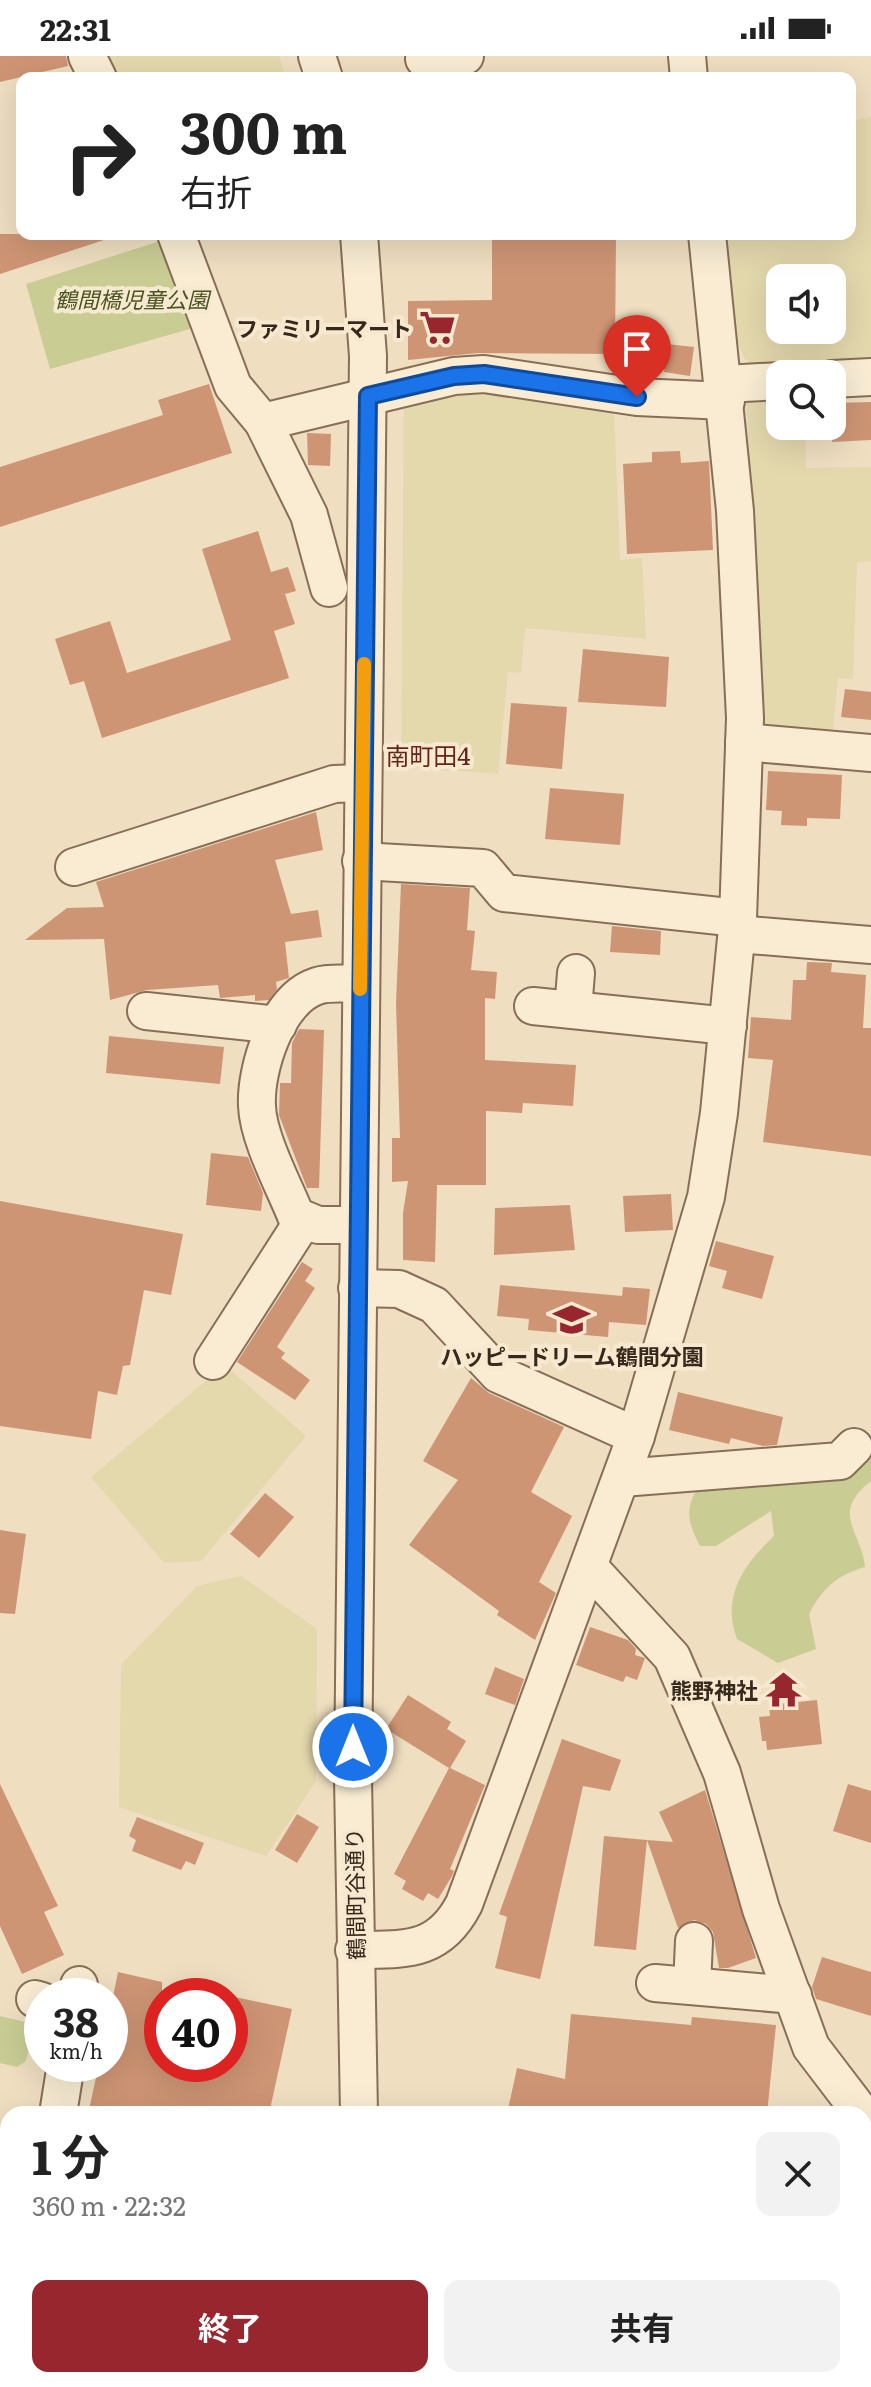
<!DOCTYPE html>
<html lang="ja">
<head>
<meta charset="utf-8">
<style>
	body { margin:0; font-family:Literata,"Noto Sans JP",serif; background:#f2f2f2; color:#222; height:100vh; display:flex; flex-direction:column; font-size:30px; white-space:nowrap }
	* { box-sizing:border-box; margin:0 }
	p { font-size:26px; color:#767676 }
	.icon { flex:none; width:44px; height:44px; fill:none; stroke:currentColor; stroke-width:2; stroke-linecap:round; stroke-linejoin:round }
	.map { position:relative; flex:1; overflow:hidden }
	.drawer { position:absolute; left:0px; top:2050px; width:872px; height:282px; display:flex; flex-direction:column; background:#fff; border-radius:24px 24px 0 0; box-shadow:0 8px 32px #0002 }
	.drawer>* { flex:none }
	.hud { position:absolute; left:16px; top:16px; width:840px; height:168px; border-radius:16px; box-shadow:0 8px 32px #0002; background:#fff; color:#222; overflow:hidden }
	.fabs { position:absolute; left:766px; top:208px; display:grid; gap:16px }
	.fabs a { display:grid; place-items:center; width:80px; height:80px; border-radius:16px; background:#fff; box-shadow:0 8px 32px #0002; font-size:40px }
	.speed { position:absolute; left:24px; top:1922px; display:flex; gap:16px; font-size:40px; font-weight:700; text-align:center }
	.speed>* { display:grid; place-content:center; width:104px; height:104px; border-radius:50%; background:#fff; box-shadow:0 8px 32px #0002; line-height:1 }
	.speed small { font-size:20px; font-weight:400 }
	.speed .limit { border:12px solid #d22; background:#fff; color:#111 }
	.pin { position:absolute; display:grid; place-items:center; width:68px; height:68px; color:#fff; margin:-82px -34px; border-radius:50% 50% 50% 0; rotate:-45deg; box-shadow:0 0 8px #0007 }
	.pin .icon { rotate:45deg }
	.me { position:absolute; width:88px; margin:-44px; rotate:0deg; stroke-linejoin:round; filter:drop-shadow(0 0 6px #0008) }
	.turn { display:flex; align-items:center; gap:28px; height:168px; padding:0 32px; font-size:36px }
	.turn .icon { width:104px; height:104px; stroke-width:2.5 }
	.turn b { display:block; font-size:56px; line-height:68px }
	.round { display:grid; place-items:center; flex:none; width:84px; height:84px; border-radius:16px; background:#f2f2f2 }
	.headline { display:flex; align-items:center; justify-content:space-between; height:136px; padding:0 32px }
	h1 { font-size:48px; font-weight:700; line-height:60px }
	.primary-button { display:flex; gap:16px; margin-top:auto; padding:16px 32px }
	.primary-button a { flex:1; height:92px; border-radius:16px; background:#98262e; color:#fff; font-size:32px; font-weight:700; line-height:92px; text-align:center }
	.primary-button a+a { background:#f2f2f2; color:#222 }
	.status { display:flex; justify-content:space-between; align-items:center; height:56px; padding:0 40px; background:#fff; direction:ltr }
	.status svg { height:22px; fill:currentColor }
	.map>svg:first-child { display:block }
	.farmland { fill:#e4d8ad; fill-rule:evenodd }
	.green { fill:#c9cd94 }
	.building { fill:#ce9575 }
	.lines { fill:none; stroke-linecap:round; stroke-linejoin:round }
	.minor-casing { stroke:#886e57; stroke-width:40 }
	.highway-casing { stroke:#553d2c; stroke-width:48 }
	.minor { stroke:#f9ecd3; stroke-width:36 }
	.highway { stroke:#e1984e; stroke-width:44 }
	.route-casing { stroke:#114b97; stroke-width:20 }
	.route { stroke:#1a73e8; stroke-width:14 }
	.slow { stroke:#f59e0b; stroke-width:14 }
	.labels { text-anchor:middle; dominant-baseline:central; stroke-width:8; stroke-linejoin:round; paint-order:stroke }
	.park-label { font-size:22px; font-style:italic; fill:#4a5422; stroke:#f6e9cf }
	.poi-label { font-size:22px; font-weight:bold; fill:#37281c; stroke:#f6e9cf; text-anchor:end }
	.street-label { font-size:22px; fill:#37281c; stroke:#f6e9cf }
	.neighbourhood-label { font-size:24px; fill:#64261b; stroke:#f6e9cf }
</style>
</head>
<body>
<div class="status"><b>22:31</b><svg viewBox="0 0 49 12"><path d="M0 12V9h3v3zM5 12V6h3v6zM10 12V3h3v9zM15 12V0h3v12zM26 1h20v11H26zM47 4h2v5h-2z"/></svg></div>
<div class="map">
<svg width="871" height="2331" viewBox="0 0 871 2331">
	<rect width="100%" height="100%" fill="#efdec0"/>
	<g class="farmland">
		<path d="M105,0H279L286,22H116Z"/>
		<path d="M871,61V310L762,316L744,302L728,259L718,178H850V65ZM780,222H832V274H780Z"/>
		<path d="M486,329L614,353L620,504L642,502L646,583L525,572L521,617L508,616L498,718L401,710L404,343Z"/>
		<path d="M780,334V370H805L806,412L871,411V505L857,506L853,623L838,622L832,683H764L746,345Z"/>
		<path d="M225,1309L306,1380L201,1505L164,1507L91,1421Z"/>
		<path d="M241,1520L317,1573L316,1725L266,1800L119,1751L121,1609L197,1530Z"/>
	</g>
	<g class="green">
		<path d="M163,184L193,272L50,313L26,228Z"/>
		<path d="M862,1382L871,1384V1425C829,1458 862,1475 865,1511C837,1519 823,1532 809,1558L816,1593L778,1607L737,1583C721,1541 744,1508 774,1480L771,1455L716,1490H700C682,1456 688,1446 708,1415Z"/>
		<path d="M0,1960L34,1968L26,2005L17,2011L0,2007Z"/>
	</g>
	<g class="building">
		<path d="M0,0H66L68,10L0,26Z"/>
		<path d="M0,178H106L107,183L0,218Z"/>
		<path d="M492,178H616L615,298L478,297L408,304V245L492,244Z"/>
		<path d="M667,288L694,291L690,320L664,316Z"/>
		<path d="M209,328L232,397L0,471V411L163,359L158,344Z"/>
		<path d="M871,346V384L832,386V347Z"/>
		<path d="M307,377L331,378L330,410L308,409Z"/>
		<path d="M680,395L681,407L709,405L713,494L627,498L623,408L652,406V396Z"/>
		<path d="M258,475L271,516L288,511L296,535L285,538L295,568L274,575L289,622L102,682L84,625L70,629L55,583L110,565L127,617L231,584L202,493Z"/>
		<path d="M583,593L669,601L666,651L578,646Z"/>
		<path d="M845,633L871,636V664L841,661Z"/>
		<path d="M511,647L567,651L562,713L506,708Z"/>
		<path d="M768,715L842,719L840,763L807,762V770L781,769L782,755L766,754Z"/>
		<path d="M550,732L624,738L620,789L545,783Z"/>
		<path d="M316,756L323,794L275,804L291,858L318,854L322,881L285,886L289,922L276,926L277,933L269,944L255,945V939L220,942L218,929L147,934L110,944L104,883L25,884L67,852L104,851L96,826Z"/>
		<path d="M401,828L470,832L467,874L475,875L471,914L497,916L495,943L485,942V1004L576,1009L573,1050L523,1047L522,1057L486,1055V1129H437L435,1206L403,1204V1157L408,1125L392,1126V1082H400L396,947Z"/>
		<path d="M612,870L661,875L660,899L610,896Z"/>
		<path d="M807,906L832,907L831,916L866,919L863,972H871V1100L763,1086L773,1004L748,1002L751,961L791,964L793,924H806Z"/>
		<path d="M299,973L324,974L319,1132H307L279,1059L280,1027H291L292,987Z"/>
		<path d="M109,980L224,991L220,1028L106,1017Z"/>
		<path d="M211,1097L248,1101L263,1137L261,1155L206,1149Z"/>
		<path d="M671,1138L673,1174L625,1176L623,1140Z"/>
		<path d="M0,1145L183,1178L171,1239L144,1234L130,1309L123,1310L117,1339L98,1335L91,1383L0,1370Z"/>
		<path d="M570,1149L575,1194L494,1199L495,1152Z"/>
		<path d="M716,1185L774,1200L762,1243L722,1232L727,1215L709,1210Z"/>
		<path d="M302,1206L313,1213L305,1225L315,1232L277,1291L285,1297L281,1302L310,1324L295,1344L237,1306Z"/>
		<path d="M500,1229L622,1240L623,1231L650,1233L646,1269L609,1266L608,1281L528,1274L529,1263L497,1260Z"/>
		<path d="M471,1322L489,1337L564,1371L531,1436L572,1460L539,1526L556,1537L535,1584L497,1559L499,1555L409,1489L458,1424L423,1405Z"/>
		<path d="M678,1336L783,1361L777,1389L763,1390L731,1382L729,1388L669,1374Z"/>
		<path d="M265,1437L294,1461L259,1502L230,1478Z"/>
		<path d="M0,1474L26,1478L15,1558L0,1557Z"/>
		<path d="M590,1571L628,1584L636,1593L635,1599L645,1602L637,1624L626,1620L623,1626L576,1609Z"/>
		<path d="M495,1611L524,1623L515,1649L485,1638Z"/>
		<path d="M408,1639L451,1666L447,1673L466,1685L450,1712L485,1729L450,1813L454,1815L452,1820L438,1843L428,1837L423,1845L402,1833L406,1825L394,1818L449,1712L386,1673Z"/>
		<path d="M817,1644L822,1688L767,1694L766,1685H762L759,1661L770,1660L769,1649Z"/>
		<path d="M562,1683L621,1704L610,1735L583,1730L540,1923L495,1912L507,1861L499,1858Z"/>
		<path d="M0,1728L58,1850L44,1856L64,1899L22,1918L0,1870Z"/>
		<path d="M848,1728L871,1735V1787L833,1775Z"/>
		<path d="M705,1734L756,1902L728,1912H719L713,1876L706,1868L694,1864L678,1872L647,1784L673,1786L659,1756Z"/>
		<path d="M297,1758L319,1771L297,1807L275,1794Z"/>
		<path d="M137,1761L204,1787L195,1809L186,1805L181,1814L132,1795L136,1784L129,1780Z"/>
		<path d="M604,1780L647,1784L636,1894L594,1890Z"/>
		<path d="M822,1901L871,1916V1960L816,1943L812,1931Z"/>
		<path d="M118,1916L162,1926V2008H230V1940L292,1953L269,2058H88L99,2008H110V1956Z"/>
		<path d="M571,1958L691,1969L692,1961L776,1969L767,2058H507L517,2012L565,2023Z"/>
	</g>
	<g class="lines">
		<defs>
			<g id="minor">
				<path d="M87,0L98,22"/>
				<path d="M317,0L324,22"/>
				<path d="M687,0L689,22"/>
				<path d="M424,3L465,0"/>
				<path d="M176,178L233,330L263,366L309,459L329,532"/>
				<path d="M832,323L871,321"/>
				<path d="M724,328L780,325"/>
				<path d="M263,366L454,320L484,318L637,341L726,345"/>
				<path d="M744,686L871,697"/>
				<path d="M361,805L483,812L504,837L738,862"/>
				<path d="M74,811L334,728L362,727"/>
				<path d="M737,878L871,889"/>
				<path d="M533,950L728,970"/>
				<path d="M573,954L576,917"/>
				<path d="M146,955L278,969"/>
				<path d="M358,1169H318L296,1160C284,1130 258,1082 257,1050C255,1013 277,943 317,930C330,926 346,928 360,928"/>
				<path d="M357,1232L399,1233L434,1249L498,1318L636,1380"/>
				<path d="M213,1305L303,1165"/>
				<path d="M622,1422L840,1405L854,1391"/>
				<path d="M589,1511L672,1601L722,1717L761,1853L811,1991L862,2058"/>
				<path d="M354,1894C404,1893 438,1898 464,1848L636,1380L706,1141L719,1057L738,862L745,662L735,455L707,178"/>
				<path d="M655,1927L793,1939"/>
				<path d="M692,1930L694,1885"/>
				<path d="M77,1940L79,1929"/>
				<path d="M35,1943L42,1945"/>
				<path d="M58,2058L66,2008"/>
				<path d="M359,2058L353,1722L368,300L359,178"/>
				<path d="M864,2119L871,2120"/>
				<path d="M864,2204L871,2205"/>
				<path d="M374,2324L375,2331"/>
			</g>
			<g id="highway">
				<path d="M0,2101L8,2103"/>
				<path d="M0,2155L8,2157"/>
				<path d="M864,2273L871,2275"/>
				<path d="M796,2324L833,2331"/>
			</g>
		</defs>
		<use href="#minor" class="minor-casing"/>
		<use href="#highway" class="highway-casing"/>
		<use href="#minor" class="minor"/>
		<use href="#highway" class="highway"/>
	</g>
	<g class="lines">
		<defs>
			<path id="route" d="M353,1691L368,340L454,320L484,318L637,341"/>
		</defs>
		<use href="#route" class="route-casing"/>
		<use href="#route" class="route"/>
		<path class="slow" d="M360,933L364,608"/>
	</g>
	<defs>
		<symbol id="supermarket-bare" viewBox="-9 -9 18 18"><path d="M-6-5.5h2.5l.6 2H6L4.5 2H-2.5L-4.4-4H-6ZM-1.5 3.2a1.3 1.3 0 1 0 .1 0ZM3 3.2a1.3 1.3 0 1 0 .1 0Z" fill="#98262e" stroke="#f6e9cf" stroke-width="2.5" paint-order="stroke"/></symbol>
		<symbol id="school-bare" viewBox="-9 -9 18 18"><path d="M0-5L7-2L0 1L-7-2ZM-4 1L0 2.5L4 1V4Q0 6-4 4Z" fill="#98262e" stroke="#f6e9cf" stroke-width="2.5" paint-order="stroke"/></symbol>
		<symbol id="temple-bare" viewBox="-9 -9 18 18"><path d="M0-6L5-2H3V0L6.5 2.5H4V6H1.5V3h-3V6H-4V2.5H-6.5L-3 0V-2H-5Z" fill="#98262e" stroke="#f6e9cf" stroke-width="2.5" paint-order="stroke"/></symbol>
	</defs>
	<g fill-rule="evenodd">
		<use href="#supermarket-bare" x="412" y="246" width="51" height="51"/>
		<use href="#school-bare" x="546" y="1238" width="51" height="51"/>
		<use href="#temple-bare" x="758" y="1608" width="51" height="51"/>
	</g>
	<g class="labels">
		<g class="park-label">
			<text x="132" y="242">鶴間橋児童公園</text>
		</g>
		<g class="poi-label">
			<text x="412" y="271">ファミリーマート</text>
			<text x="572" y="1299" text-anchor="middle">ハッピードリーム鶴間分園</text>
			<text x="758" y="1633">熊野神社</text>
		</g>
		<g class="street-label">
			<text transform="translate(354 1838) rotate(-91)">鶴間町谷通り</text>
		</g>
		<g class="neighbourhood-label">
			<text x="428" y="698">南町田4</text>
		</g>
	</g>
</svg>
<div class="fabs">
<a><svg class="icon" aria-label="sound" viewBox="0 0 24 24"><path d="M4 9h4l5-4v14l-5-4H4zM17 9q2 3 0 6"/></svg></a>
<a><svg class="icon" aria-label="search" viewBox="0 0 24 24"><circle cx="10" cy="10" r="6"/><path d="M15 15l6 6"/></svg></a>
</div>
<div class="speed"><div>38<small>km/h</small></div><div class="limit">40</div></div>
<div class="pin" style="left:637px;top:341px;background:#d93025"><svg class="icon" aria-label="arrive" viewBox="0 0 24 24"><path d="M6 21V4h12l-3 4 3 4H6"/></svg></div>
<svg class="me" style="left:353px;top:1691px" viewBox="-20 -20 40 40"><circle r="17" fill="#1a73e8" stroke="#fff" stroke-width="3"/><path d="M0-11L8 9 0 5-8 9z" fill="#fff"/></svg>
<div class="hud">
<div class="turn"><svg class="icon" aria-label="right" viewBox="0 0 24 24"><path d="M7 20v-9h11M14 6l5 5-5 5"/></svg><div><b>300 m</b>右折</div></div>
</div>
<section class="drawer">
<div class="headline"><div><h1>1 分</h1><p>360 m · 22:32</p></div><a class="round"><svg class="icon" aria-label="close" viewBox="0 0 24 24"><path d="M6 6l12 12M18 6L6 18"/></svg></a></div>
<div class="primary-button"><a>終了</a><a>共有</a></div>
</section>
</div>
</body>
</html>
